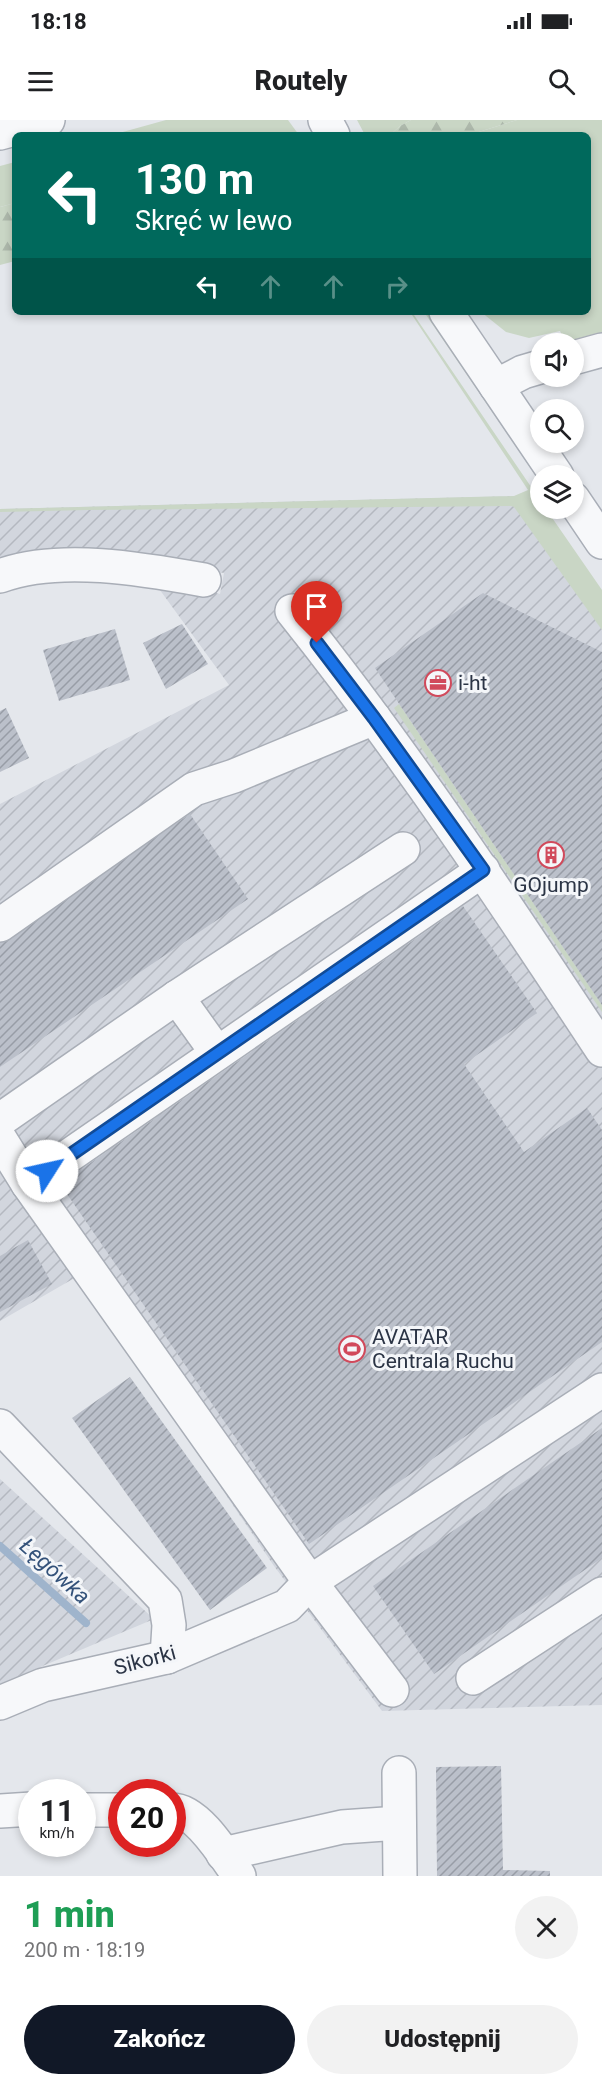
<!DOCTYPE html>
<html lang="pl">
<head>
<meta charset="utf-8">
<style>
	body { margin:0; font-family:Roboto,sans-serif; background:#f2f2f2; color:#202124; height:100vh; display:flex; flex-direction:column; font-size:22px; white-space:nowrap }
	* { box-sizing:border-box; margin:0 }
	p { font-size:20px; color:#757577 }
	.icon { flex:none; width:33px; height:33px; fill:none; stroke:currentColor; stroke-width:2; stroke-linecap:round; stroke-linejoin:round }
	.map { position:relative; height:1756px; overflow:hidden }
	.details { display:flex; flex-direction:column; background:#fff; flex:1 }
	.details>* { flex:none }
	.guide { position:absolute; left:12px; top:12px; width:579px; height:183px; border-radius:9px; box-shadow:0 3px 9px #0003; background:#00695c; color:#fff; overflow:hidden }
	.buttons { position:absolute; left:530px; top:213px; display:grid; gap:12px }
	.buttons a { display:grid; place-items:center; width:54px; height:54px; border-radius:50%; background:#fff; box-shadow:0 3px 9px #0003; font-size:30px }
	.speed { position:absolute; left:18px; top:1659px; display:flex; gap:12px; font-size:30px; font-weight:700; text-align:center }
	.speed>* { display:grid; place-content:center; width:78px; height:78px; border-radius:50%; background:#fff; box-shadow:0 3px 9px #0003; line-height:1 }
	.speed small { font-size:15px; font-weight:400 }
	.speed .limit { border:9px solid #d22; background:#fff; color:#111 }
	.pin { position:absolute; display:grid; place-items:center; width:51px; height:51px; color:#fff; margin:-62px -26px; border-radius:50% 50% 50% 0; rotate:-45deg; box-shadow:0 0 6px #0007 }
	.pin .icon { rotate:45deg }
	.me { position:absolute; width:66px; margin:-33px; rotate:55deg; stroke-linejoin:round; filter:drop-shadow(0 0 4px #0008) }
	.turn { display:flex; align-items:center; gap:21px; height:126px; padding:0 24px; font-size:27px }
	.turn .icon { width:78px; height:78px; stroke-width:2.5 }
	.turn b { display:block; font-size:42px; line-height:51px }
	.lanes { display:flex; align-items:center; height:57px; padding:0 24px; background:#0003; justify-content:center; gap:30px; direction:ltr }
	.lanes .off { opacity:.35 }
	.round { display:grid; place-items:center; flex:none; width:63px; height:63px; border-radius:32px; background:#f2f2f2 }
	.summary { display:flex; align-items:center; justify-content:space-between; height:102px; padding:0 24px }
	h1 { font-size:36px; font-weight:800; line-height:45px; color:#1e9e55 }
	.action { display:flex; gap:12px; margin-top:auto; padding:12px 24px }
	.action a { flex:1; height:69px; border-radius:36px; background:#111827; color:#fff; font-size:24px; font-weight:800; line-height:69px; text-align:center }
	.action a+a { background:#f2f2f2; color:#202124 }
	.status { display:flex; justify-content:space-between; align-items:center; height:42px; padding:0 30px; background:#fff; direction:ltr }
	.status svg { height:16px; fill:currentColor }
	header { display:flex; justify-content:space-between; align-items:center; height:78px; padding:0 24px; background:#fff; font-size:27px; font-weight:800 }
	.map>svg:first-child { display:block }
	.industrial { fill:url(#industrial-furrows) }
	.grass { fill:#c9d6c5 }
	.forest { fill:url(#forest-firs) }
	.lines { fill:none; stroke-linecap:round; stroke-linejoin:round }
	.stream { stroke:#9fb4cc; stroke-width:8 }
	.building { fill:url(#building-hatch) }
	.minor-casing { stroke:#a9aeb7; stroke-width:36 }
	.minor { stroke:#f7f8fa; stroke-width:33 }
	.route-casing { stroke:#114b97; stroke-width:15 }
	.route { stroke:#1a73e8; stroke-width:10 }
	.labels { text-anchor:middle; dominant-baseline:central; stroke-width:6; stroke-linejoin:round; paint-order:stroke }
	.poi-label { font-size:21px; fill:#2b3445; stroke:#f4f6f9; text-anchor:start }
	.street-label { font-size:21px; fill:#2b3445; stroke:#f4f6f9 }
	.water-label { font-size:22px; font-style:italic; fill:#34527a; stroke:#f4f6f9 }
</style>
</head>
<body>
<div class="status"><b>18:18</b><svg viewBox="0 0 49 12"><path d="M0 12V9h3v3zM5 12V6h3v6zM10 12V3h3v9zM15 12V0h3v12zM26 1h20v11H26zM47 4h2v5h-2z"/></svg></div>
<header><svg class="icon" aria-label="menu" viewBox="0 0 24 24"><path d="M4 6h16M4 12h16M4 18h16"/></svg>Routely<svg class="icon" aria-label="search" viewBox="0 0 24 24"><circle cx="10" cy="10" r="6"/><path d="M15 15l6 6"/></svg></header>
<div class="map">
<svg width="602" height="1756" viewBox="0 0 602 1756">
	<defs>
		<pattern id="industrial-furrows" width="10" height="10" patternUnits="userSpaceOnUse" patternTransform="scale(1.5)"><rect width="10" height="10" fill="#d2d6de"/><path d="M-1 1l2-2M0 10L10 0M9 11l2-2" fill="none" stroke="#b4b8c0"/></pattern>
		<pattern id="forest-firs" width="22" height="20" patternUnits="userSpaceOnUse" patternTransform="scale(1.5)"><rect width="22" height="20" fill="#c9d6c5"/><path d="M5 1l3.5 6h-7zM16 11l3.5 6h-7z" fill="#adb8ab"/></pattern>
		<pattern id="building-hatch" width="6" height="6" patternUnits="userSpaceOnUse" patternTransform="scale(1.5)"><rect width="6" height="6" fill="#bbc0ca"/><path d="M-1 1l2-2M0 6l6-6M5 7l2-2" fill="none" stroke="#989da6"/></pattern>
	</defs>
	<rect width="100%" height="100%" fill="#e4e7ec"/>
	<g class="industrial">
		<path d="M515,376L602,501V1585L382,1591L274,1446L78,1156L0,1201V684L229,565L157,466L193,467L220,474L224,453L151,441L0,445V389Z"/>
		<path d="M0,1359L154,1499L0,1564Z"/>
	</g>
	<g class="grass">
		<path d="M166,0H288L299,15H112Z"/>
		<path d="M357,0H411L400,6L390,15H365Z"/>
		<path d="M517,0H602V212L565,222L560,211L529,218L506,212L481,192H588V15H469Z"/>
		<path d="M15,42V83L0,87V46Z"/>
		<path d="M410,192H412L540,380V388L546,389L602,470V510L514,387L511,386L88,390L0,392V389L514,376L528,370Z"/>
		<path d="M424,192H427L540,357V362Z"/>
		<path d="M399,584L602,885V892L394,588Z"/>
	</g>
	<g class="forest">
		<path d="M411,0H517L469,15H390L400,6Z"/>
		<path d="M15,83V141L0,145V87Z"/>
	</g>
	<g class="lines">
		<path class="stream" d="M0,1426L86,1503"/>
	</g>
	<g class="building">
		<path d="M483,473L602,532V885L375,548Z"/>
		<path d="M182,504L208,544L166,569L143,523Z"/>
		<path d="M115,509L130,560L59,581L43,530Z"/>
		<path d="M6,588L29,638L0,652V591Z"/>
		<path d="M190,694L248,779L0,947V822Z"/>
		<path d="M463,786L537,893L464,944L524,1032L587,988L602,1010V1222L309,1424L60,1064Z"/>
		<path d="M28,1120L52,1164L0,1192V1136Z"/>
		<path d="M130,1257L267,1448L210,1490L72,1298Z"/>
		<path d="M602,1308V1438L434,1554L373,1466Z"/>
		<path d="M501,1646L503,1750L550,1751V1756H437L436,1647Z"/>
	</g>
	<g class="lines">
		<defs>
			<g id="minor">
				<path d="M325,0L333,15"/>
				<path d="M0,13L48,0"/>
				<path d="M446,192L557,356"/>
				<path d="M573,238L602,230"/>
				<path d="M496,266L523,252L540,247"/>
				<path d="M573,379L602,422"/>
				<path d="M0,456C59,434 143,449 204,460"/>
				<path d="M292,491C404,631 503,780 602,930"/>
				<path d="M0,805L194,669L234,656L374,598"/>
				<path d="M177,877L217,933"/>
				<path d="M0,1000L177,877L403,729"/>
				<path d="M0,1019L28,1064L310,1462L392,1570"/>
				<path d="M28,1064L483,750"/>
				<path d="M0,1306L165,1480L169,1505L167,1537"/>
				<path d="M473,1558L602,1474"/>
				<path d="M0,1583L43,1565L167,1537L287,1486L310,1462L602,1270"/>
				<path d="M399,1653L400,1756"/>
				<path d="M82,1690H122"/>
				<path d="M172,1690C198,1690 225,1736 239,1756"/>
				<path d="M0,1691L32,1689"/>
				<path d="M223,1734L342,1707L399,1703"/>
			</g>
		</defs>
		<use href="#minor" class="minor-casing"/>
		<use href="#minor" class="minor"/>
	</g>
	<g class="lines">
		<defs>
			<path id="route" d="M47,1051L483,750L374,598L317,523"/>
		</defs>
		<use href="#route" class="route-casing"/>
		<use href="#route" class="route"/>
	</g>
	<defs>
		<symbol id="office-ring" viewBox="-11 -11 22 22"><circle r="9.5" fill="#f4f6f9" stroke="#d1495b" stroke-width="1.5"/><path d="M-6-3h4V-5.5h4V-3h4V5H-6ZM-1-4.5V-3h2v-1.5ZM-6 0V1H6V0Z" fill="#d1495b"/></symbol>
		<symbol id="building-ring" viewBox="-11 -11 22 22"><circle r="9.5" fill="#f4f6f9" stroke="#d1495b" stroke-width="1.5"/><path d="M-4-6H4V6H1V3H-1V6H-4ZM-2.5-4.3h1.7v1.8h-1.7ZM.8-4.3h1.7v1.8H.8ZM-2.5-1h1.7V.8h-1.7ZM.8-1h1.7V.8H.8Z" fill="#d1495b"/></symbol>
		<symbol id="stadium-ring" viewBox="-11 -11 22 22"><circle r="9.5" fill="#f4f6f9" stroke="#d1495b" stroke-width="1.5"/><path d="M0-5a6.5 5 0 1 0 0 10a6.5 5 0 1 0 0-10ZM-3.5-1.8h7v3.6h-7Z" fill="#d1495b"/></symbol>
	</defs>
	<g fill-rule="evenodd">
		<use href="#office-ring" x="423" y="548" width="30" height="30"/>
		<use href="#building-ring" x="536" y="720" width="30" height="30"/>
		<use href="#stadium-ring" x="337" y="1214" width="30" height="30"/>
	</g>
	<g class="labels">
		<g class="poi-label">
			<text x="458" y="563">i-ht</text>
			<text x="551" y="765" text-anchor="middle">GOjump</text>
			<text x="372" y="1217">AVATAR<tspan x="372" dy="24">Centrala Ruchu</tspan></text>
		</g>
		<g class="street-label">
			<text transform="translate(145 1540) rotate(-15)">Sikorki</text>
		</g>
		<g class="water-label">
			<text transform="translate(55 1451) rotate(42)">Łęgówka</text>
		</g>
	</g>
</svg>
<div class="buttons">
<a><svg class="icon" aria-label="sound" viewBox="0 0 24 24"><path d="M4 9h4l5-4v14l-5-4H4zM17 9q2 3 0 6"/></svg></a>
<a><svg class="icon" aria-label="search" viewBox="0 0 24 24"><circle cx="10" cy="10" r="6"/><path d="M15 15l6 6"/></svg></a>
<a><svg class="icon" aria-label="layers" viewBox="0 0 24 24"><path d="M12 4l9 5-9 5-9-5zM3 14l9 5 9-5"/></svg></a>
</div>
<div class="speed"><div>11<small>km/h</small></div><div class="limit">20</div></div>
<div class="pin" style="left:317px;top:523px;background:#d93025"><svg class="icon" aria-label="arrive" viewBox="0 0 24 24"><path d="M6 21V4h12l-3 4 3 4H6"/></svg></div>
<svg class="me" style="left:47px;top:1051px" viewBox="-20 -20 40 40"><circle r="19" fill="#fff"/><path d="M0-13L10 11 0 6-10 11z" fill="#1a73e8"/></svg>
<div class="guide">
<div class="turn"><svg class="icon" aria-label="left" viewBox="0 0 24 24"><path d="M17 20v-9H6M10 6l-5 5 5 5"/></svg><div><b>130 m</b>Skręć w lewo</div></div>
<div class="lanes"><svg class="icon" aria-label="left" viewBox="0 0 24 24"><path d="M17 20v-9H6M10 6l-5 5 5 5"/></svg><svg class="icon off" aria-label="ahead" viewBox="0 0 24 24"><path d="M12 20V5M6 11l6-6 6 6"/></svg><svg class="icon off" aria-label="ahead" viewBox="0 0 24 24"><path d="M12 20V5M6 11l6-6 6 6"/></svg><svg class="icon off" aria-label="right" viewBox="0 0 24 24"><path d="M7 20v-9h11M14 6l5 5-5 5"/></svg></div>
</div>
</div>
<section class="details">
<div class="summary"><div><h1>1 min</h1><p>200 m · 18:19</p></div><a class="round"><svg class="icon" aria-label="close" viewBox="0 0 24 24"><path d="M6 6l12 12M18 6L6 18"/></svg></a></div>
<div class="action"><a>Zakończ</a><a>Udostępnij</a></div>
</section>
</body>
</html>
